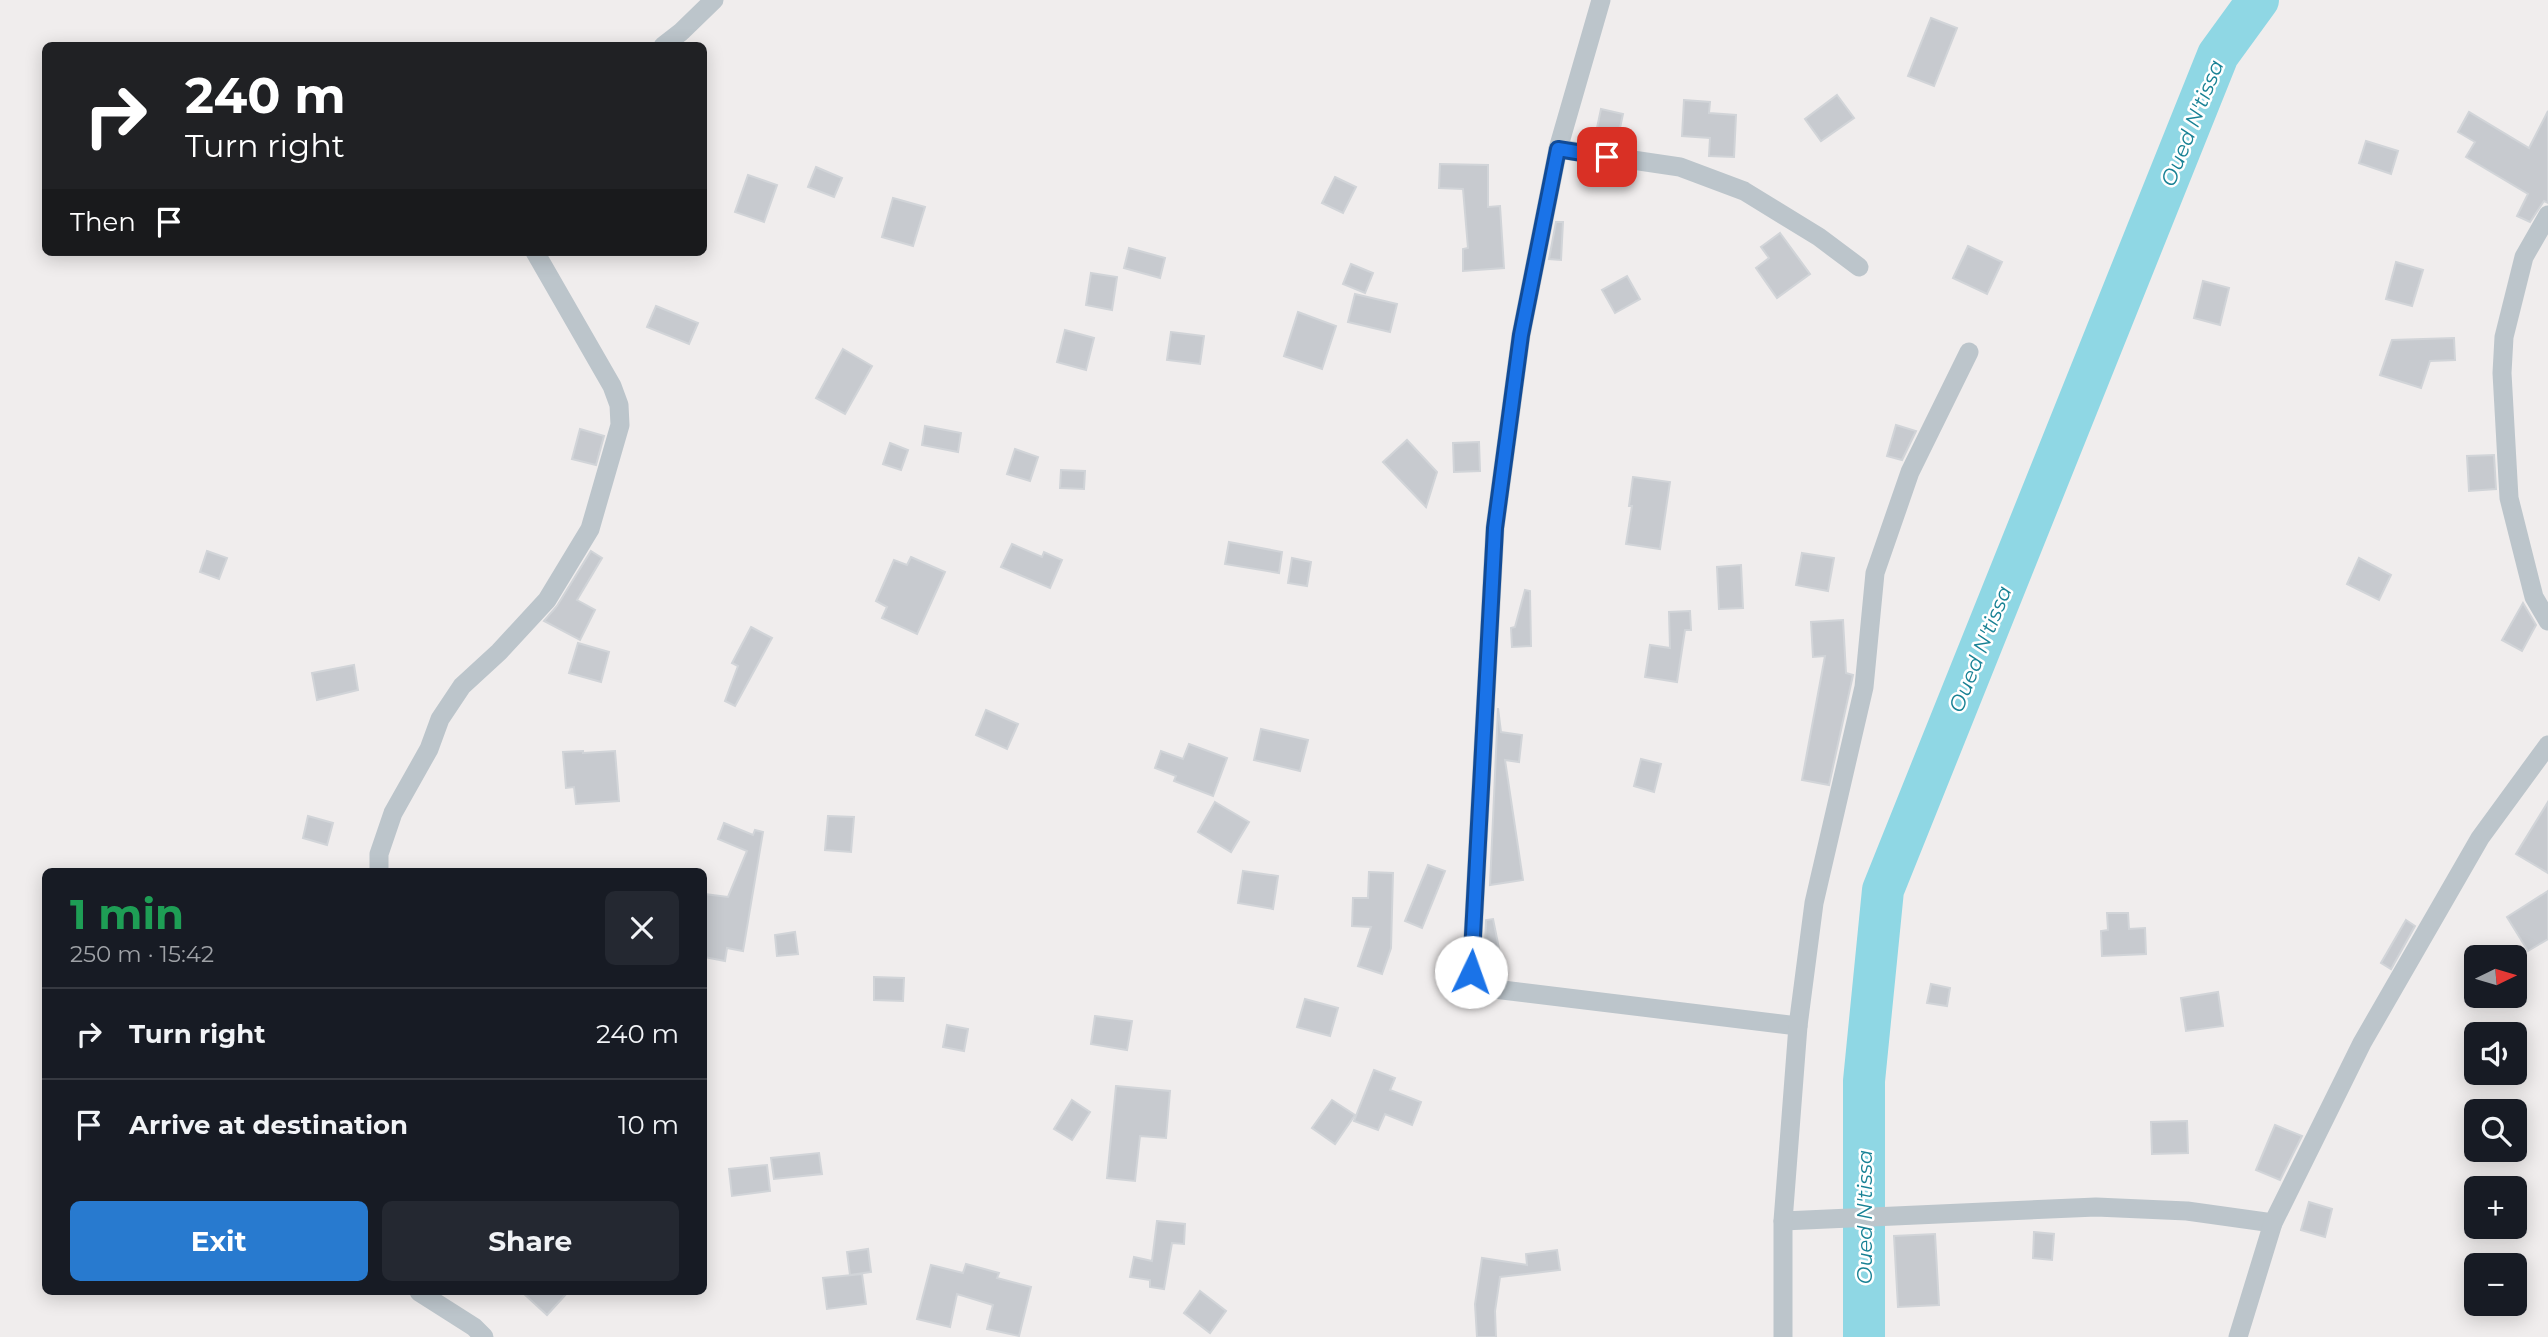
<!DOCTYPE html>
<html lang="en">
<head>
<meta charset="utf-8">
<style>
	body { margin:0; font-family:Montserrat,sans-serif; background:#242831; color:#f1f3f6; height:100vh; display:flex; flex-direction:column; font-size:26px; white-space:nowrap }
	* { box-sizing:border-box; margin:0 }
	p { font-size:23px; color:#9ea1a6 }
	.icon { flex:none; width:38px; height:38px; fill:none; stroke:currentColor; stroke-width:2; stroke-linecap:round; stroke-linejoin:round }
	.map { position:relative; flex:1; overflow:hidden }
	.sheet { position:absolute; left:42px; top:868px; width:665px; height:427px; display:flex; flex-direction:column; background:#171b24; border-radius:10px; box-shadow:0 4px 18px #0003 }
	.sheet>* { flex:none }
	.hud { position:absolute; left:42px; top:42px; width:665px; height:214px; border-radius:10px; box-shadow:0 4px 18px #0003; background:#202124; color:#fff; overflow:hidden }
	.needle { width:46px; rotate:85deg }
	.tools { position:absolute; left:2464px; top:945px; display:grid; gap:14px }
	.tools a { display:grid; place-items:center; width:63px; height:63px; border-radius:10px; background:#171b24; box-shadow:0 4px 18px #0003; font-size:35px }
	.pin { position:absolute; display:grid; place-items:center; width:60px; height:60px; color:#fff; margin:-30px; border-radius:14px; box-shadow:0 4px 10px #0006 }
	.me { position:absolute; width:77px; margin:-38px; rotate:3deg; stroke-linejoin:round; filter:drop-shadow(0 0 5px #0008) }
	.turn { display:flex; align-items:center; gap:24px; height:147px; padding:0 28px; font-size:32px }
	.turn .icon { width:91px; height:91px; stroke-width:2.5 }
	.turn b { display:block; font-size:49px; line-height:60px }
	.then { display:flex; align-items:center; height:66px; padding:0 28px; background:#0003; gap:14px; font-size:26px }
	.round { display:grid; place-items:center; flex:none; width:74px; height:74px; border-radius:10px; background:#242831 }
	.headline { display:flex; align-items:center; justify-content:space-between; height:119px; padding:0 28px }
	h1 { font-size:42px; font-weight:700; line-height:52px; color:#1e9e55 }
	.primary-button { display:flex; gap:14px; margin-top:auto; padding:14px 28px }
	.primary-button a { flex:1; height:80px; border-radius:10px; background:#287acf; color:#fff; font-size:28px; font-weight:700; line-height:80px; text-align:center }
	.primary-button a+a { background:#242831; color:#f1f3f6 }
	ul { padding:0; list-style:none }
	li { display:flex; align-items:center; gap:21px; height:91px; padding:0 28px; border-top:2px solid #363941 }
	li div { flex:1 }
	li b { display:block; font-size:26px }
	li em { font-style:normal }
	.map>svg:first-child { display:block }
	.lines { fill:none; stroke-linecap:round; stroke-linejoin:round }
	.river { stroke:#8fd7e4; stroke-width:42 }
	.building { fill:#c7cacf; stroke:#d1d4d8; stroke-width:2 }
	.street { stroke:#bcc5cb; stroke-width:19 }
	.route-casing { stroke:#114b97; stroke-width:18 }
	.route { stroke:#1a73e8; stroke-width:12 }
	.labels { text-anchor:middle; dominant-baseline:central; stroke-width:5; stroke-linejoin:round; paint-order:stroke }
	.water-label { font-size:21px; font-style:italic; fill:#188194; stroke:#fff }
</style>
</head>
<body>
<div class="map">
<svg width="2548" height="1337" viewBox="0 0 2548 1337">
	<rect width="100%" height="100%" fill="#f0eded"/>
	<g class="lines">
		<path class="river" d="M1864,1337V1081L1883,890L2218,55L2258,0"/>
	</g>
	<g class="building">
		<path d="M1931,18L1957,28L1934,86L1908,76Z"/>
		<path d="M1837,95L1854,118L1821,141L1805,119Z"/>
		<path d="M1684,100L1710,102L1709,113L1736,115L1734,157L1709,156L1710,138L1682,136Z"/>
		<path d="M1601,109L1623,114L1620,128L1627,129L1623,146L1594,142Z"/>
		<path d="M2548,111V203L2544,201L2530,222L2517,216L2528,194L2466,157L2475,142L2458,132L2469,112L2529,148Z"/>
		<path d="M2366,141L2398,151L2391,174L2359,163Z"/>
		<path d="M1440,164L1488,165V207L1500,206L1504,268L1463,271V249L1468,248L1463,189L1439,188Z"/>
		<path d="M816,167L842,178L834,197L808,187Z"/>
		<path d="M748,175L777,185L764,222L735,212Z"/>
		<path d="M1335,177L1356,187L1343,213L1322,203Z"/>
		<path d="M893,198L925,207L913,246L882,237Z"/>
		<path d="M1556,222H1563L1561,260L1549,259Z"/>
		<path d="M1780,233L1810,274L1777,298L1756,268L1769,258L1761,247Z"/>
		<path d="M1968,246L2002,262L1987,294L1953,278Z"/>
		<path d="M1129,248L1165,258L1160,278L1124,268Z"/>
		<path d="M2396,262L2423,270L2412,306L2386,299Z"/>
		<path d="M1351,264L1373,273L1365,293L1343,284Z"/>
		<path d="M1091,273L1117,277L1112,310L1086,305Z"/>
		<path d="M1627,276L1640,299L1615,313L1602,290Z"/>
		<path d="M2203,281L2229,288L2220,325L2194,318Z"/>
		<path d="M1355,294L1397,304L1390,332L1348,322Z"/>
		<path d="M656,306L698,323L689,344L647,327Z"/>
		<path d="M1298,312L1336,326L1322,369L1284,356Z"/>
		<path d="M1065,330L1094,338L1086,370L1057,362Z"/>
		<path d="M1171,332L1204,336L1200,364L1167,360Z"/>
		<path d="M2454,338L2455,360L2430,361L2421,388L2380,375L2392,340Z"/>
		<path d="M843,349L872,366L845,414L816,398Z"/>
		<path d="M1896,425L1916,431L1902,460L1887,456Z"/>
		<path d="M925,426L961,433L958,452L922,445Z"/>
		<path d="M580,429L604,436L596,465L572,459Z"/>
		<path d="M1407,440L1437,472L1426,507L1383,462Z"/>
		<path d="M1479,442L1480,471L1454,472L1453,443Z"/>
		<path d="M890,443L908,450L901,470L883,464Z"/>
		<path d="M1015,449L1038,457L1030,481L1007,474Z"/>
		<path d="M2494,455L2496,489L2469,491L2467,456Z"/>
		<path d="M1061,470L1085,471L1084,489L1060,488Z"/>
		<path d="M1633,477L1670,482L1660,549L1626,544L1632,506H1629Z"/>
		<path d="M1229,542L1282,552L1279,573L1225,564Z"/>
		<path d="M1012,544L1042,557L1044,552L1062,560L1050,588L1001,567Z"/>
		<path d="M207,551L227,558L219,579L200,572Z"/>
		<path d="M591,551L602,558L577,600L595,610L580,640L544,621L557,606Z"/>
		<path d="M1802,553L1834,558L1828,591L1796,585Z"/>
		<path d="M911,557L945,572L917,634L882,618L887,607L876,601L894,560L907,565Z"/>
		<path d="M1292,558L1311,562L1307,586L1288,583Z"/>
		<path d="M2359,558L2391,575L2379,600L2347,584Z"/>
		<path d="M1741,565L1743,608L1719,609L1717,567Z"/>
		<path d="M1525,590L1530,591L1531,646L1512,647L1511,628L1515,627Z"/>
		<path d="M2523,603L2536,625L2522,651L2502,640Z"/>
		<path d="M1690,611L1691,630H1685L1677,682L1645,677L1650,645L1670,648L1669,612Z"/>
		<path d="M1843,620L1846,673L1853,675L1829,785L1802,780L1825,656L1813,657L1811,622Z"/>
		<path d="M751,627L772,638L735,706L725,701L738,666L732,663Z"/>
		<path d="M578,643L609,652L601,682L569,673Z"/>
		<path d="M354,665L358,690L317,700L312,673Z"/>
		<path d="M1498,708L1501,732L1522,735L1519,762L1505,760L1523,880L1490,885Z"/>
		<path d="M986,710L1018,724L1007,749L976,735Z"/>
		<path d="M1261,729L1308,740L1300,771L1254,760Z"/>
		<path d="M1189,744L1227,758L1213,796L1174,781L1176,776L1155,768L1161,751L1183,759Z"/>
		<path d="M583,751V753L615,751L619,801L576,804L574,787L566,788L563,752Z"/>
		<path d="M1641,759L1661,764L1654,792L1634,786Z"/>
		<path d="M1215,802L1249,822L1231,852L1198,832Z"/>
		<path d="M2548,802V873L2516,854Z"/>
		<path d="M308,816L333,823L327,845L303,838Z"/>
		<path d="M828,816L854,817L851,852L825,850Z"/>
		<path d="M724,823L753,835L755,830L763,832L743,951L727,948L725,961L704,957V894L728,897L747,851L718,839Z"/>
		<path d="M1428,865L1445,871L1422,928L1405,921Z"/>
		<path d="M1243,871L1278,876L1273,909L1238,903Z"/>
		<path d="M1369,872L1393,873L1391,948L1382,974L1358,966L1371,927L1352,926L1353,898H1368Z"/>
		<path d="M2548,891V939L2528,951L2507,917Z"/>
		<path d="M2107,913H2128L2129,929L2145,928L2146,954L2102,956L2101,931L2108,930Z"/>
		<path d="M1493,919L1503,968L1484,972L1486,920Z"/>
		<path d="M2406,920L2415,926L2391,969L2381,963Z"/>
		<path d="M795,932L798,954L777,956L775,935Z"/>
		<path d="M874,977L904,978L903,1001L874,1000Z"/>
		<path d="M1931,984L1950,988L1947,1006L1927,1003Z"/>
		<path d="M2218,992L2223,1026L2186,1031L2181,998Z"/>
		<path d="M1305,999L1338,1008L1330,1036L1297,1027Z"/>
		<path d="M1095,1016L1132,1021L1127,1050L1091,1044Z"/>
		<path d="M947,1025L968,1029L964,1051L943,1047Z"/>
		<path d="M1374,1070L1395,1078L1390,1090L1421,1102L1412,1125L1385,1114L1378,1130L1354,1121Z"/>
		<path d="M1116,1086L1170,1091L1166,1138L1140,1136L1135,1181L1107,1178Z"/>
		<path d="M1072,1100L1090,1112L1072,1140L1054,1129Z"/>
		<path d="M1332,1100L1355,1115L1335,1144L1312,1128Z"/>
		<path d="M2187,1121L2188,1153L2152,1154L2151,1122Z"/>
		<path d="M2275,1125L2302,1136L2280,1180L2256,1170Z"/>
		<path d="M819,1153L822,1174L774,1179L771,1158Z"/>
		<path d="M767,1165L770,1191L732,1196L729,1169Z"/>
		<path d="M2309,1202L2332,1209L2325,1237L2301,1230Z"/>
		<path d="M1157,1221L1185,1224L1184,1244L1172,1243L1164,1289L1150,1287V1280L1130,1277L1134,1257L1152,1261Z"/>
		<path d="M2034,1232L2054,1234L2052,1260L2033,1258Z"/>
		<path d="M1935,1234L1939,1305L1898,1307L1894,1236Z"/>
		<path d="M868,1249L871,1272L850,1275L847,1252Z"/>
		<path d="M1557,1250L1560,1270L1500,1277L1495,1311L1496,1337H1477L1475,1304L1482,1258L1527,1265L1526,1254Z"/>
		<path d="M966,1264L999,1273L997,1278L1031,1287L1019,1336L987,1329L993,1305L957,1294L950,1327L917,1319L931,1265L963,1273Z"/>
		<path d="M862,1274L866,1304L827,1309L823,1278Z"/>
		<path d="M1200,1291L1226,1311L1210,1333L1184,1313Z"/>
		<path d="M522,1292H568L547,1315Z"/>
	</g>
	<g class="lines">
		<g class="street">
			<path d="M1601,0L1558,149L1521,335L1495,528L1471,972L1476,983L1486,988L1798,1026"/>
			<path d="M663,46L681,32L714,0"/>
			<path d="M1558,149L1680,167L1744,191L1819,237L1859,267"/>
			<path d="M2548,215L2524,257L2504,337L2502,373L2509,498L2534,597L2548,621"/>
			<path d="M379,872V854L393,813L429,749L440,719L462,686L499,652L547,600L590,529L620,425L619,405L612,386L535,252"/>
			<path d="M1783,1221L2096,1207L2187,1211L2273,1223"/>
			<path d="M419,1292L474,1327L484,1337"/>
			<path d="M1783,1337V1221L1798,1026L1814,903L1864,687L1875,573L1910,472L1969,352"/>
			<path d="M2238,1337L2273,1223L2362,1043L2480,838L2548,745"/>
		</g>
	</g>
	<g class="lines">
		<defs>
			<path id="route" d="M1471,972L1495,528L1521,335L1558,149L1607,157"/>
		</defs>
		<use href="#route" class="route-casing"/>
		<use href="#route" class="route"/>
	</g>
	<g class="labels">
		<g class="water-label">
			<text transform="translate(2192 123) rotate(-68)">Oued N'tissa</text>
			<text transform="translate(1980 649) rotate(-68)">Oued N'tissa</text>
			<text transform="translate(1864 1217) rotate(-90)">Oued N'tissa</text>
		</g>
	</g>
</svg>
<div class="tools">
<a><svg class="needle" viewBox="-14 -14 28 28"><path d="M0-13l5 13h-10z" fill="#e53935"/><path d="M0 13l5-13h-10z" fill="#9ea1a6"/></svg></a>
<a><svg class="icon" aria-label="sound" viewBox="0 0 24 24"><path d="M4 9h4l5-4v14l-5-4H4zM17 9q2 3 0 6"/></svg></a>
<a><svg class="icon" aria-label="search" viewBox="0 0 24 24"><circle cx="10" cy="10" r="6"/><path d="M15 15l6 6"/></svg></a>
<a>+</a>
<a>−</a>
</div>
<div class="pin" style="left:1607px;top:157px;background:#d93025"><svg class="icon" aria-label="arrive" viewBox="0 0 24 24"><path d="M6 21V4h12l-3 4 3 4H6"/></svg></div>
<svg class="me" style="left:1471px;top:972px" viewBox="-20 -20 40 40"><circle r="19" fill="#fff"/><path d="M0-13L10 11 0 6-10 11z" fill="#1a73e8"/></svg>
<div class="hud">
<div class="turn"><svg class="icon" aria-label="right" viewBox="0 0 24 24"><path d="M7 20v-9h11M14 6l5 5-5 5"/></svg><div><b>240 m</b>Turn right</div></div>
<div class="then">Then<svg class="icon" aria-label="arrive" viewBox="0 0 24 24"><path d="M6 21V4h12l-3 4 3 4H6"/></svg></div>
</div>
<section class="sheet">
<div class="headline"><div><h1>1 min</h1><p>250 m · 15:42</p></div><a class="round"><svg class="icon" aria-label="close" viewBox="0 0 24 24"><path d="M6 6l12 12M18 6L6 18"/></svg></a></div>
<ul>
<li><svg class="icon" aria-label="right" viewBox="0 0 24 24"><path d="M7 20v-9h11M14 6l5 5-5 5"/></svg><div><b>Turn right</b></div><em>240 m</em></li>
<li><svg class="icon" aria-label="arrive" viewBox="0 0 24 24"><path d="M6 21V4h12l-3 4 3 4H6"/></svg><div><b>Arrive at destination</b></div><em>10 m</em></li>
</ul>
<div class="primary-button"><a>Exit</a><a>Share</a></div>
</section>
</div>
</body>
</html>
